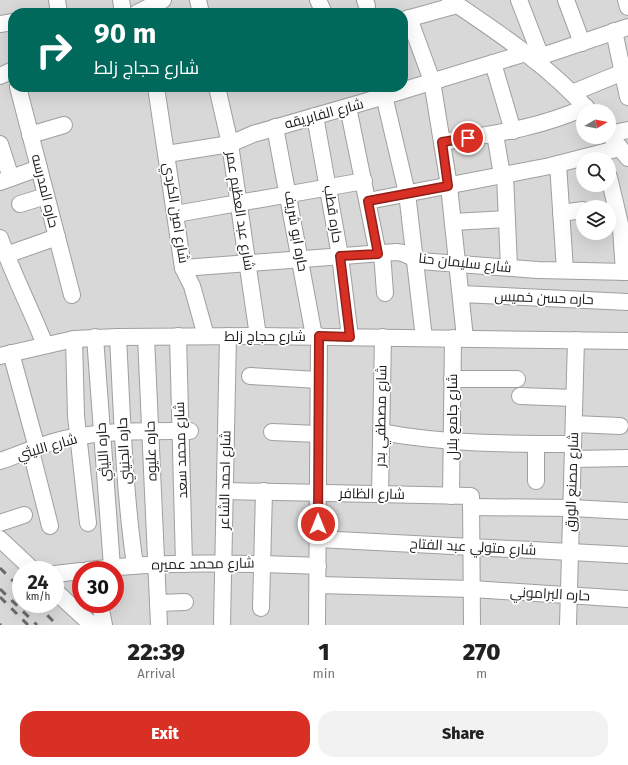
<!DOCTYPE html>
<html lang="en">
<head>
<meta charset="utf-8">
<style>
	body { margin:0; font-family:"Fira Sans",Cairo,sans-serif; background:#f2f2f2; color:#222; height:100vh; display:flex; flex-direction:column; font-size:15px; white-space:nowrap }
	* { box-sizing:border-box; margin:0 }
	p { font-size:13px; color:#767676 }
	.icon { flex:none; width:22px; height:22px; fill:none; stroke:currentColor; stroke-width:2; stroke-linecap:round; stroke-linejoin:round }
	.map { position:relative; height:625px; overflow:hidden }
	.side { display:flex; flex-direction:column; background:#fff; flex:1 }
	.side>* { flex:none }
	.guide { position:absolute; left:8px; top:8px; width:400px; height:84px; border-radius:16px; box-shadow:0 4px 16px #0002; background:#00695c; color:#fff; overflow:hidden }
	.needle { width:26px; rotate:80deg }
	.controls { position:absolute; left:576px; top:104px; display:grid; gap:8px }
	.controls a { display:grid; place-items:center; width:40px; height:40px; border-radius:50%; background:#fff; box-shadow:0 4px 16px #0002; font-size:20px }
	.speed { position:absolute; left:12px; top:561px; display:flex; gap:8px; font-size:20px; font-weight:700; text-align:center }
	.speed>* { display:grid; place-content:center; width:52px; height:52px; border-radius:50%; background:#fff; box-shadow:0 4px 16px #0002; line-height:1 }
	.speed small { font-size:10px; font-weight:400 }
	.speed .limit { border:6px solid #d22; background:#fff; color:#111 }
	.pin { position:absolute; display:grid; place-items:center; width:34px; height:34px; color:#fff; margin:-17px; border:2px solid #fff; border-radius:50%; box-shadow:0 1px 4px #0007 }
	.me { position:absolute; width:44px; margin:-22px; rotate:0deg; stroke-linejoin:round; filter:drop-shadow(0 0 3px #0008) }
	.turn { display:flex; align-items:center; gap:14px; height:84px; padding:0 20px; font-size:18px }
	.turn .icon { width:52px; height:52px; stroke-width:2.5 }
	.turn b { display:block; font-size:28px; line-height:34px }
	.eta { display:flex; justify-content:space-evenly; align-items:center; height:68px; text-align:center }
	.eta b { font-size:24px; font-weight:800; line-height:28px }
	.button { display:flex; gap:8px; margin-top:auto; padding:8px 20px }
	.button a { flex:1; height:46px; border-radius:16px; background:#d93025; color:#fff; font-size:16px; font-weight:800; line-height:46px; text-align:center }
	.button a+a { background:#f2f2f2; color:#222 }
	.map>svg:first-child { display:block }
	.residential { fill:#d9d8d8; fill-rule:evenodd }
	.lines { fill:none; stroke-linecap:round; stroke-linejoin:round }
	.minor-casing { stroke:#9f9f9f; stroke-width:18 }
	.minor { stroke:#fff; stroke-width:16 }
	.rail { stroke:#696969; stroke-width:3; stroke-dasharray:8 8; stroke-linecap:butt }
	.route-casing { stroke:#8d1f18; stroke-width:10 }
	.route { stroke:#d93025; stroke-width:7 }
	.labels { text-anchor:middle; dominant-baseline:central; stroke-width:3.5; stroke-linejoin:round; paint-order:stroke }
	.street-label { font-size:14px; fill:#1b1b1b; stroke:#fff }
</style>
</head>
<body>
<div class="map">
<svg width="628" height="625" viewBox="0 0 628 625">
	<rect width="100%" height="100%" fill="#ebe8e1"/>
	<path class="residential" d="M0,0H628V625H0ZM13,13H403V87H13ZM583,111H609V137H583ZM583,159H609V185H583ZM583,207H609V233H583ZM21,570H55V604H21ZM81,570H115V604H81Z"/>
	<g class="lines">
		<defs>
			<g id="minor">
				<path d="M57,0L59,13"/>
				<path d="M121,0L123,13"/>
				<path d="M198,0L201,13"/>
				<path d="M318,0L324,13"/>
				<path d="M365,0L367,6"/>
				<path d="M450,0C499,33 549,66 589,111"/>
				<path d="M519,0L541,57"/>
				<path d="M566,0L582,43"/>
				<path d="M626,0L628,7"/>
				<path d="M137,13L163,0"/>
				<path d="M409,18L432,81L449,186L465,338"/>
				<path d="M403,20L457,5"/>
				<path d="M0,24L13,22"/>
				<path d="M614,31L628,97"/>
				<path d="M533,59L628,27"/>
				<path d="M493,63L513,131"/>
				<path d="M0,76L13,70"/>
				<path d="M18,87L72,295"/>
				<path d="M156,87L183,268L192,286L206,336"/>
				<path d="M217,87L230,144L258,336"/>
				<path d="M382,87L407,193L424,338"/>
				<path d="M572,93L628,70"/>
				<path d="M348,107L378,254"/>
				<path d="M315,116L340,256L350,337"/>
				<path d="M275,127L314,336"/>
				<path d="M495,134L502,175"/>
				<path d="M609,134L628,158"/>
				<path d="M609,134L628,130"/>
				<path d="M30,135L64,125"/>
				<path d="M442,142C493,134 537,129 586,107"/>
				<path d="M0,144L11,178"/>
				<path d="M167,154L230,144L253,134L385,96L526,53"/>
				<path d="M558,164L565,270"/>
				<path d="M505,175L509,267"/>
				<path d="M609,177L621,228L624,272"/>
				<path d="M0,182L39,168"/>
				<path d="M368,201L550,166L620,148"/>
				<path d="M20,204L46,196"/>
				<path d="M561,213L583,210"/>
				<path d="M176,214L364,181"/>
				<path d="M453,222L507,219"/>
				<path d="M0,238C13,275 31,309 45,345"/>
				<path d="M382,253L385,293"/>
				<path d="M6,255L57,237"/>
				<path d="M183,268L396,252L403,253L420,261L538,270L628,272"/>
				<path d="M461,294L628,302"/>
				<path d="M178,336L184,564"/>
				<path d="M95,337L112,567"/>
				<path d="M118,337C122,413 124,490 135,565"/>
				<path d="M146,337L159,625"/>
				<path d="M74,339L76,416L88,523"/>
				<path d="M11,353L37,448"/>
				<path d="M0,356L74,339L118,337L258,336L628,341"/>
				<path d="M250,376L318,380"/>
				<path d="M452,379H517"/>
				<path d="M520,396L574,398"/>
				<path d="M574,424L620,426"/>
				<path d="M272,432L318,434"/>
				<path d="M381,432C444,444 509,444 573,444"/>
				<path d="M31,451L50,526"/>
				<path d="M573,459L628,458"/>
				<path d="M0,461C21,454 42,444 64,439C105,430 148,431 190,431"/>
				<path d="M536,481V444"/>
				<path d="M225,491L471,496L472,625"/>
				<path d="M380,494L383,337"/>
				<path d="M451,496L453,338"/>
				<path d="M471,507L571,508L628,511"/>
				<path d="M0,523L24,515"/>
				<path d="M0,539L33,570"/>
				<path d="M318,539L628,555"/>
				<path d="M88,570C165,561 241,563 318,566"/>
				<path d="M55,574L81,571"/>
				<path d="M318,585L472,589L628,599"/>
				<path d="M55,591L92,625"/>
				<path d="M158,603L185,602"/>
				<path d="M100,604L104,625"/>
				<path d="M261,608L264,491"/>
				<path d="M222,625L228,336"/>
				<path d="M317,625L319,336"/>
				<path d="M568,625L576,340"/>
			</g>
		</defs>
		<use href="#minor" class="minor-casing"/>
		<use href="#minor" class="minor"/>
		<g class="rail">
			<path d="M0,568L21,589"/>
			<path d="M0,589L37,625"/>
			<path d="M0,597L28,625"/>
			<path d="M36,604L57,625"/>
			<path d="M0,624L1,625"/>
		</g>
	</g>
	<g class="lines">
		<defs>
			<path id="route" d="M318,524L319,336L350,337L340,256L378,254L368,201L448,186L442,142L468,138"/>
		</defs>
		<use href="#route" class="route-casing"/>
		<use href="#route" class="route"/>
	</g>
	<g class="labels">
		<g class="street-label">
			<text transform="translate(324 114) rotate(-15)">شارع الفابريقه</text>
			<text transform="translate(45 191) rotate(76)">حاره المدرسه</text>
			<text transform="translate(240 211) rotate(81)">شارع عبد العظيم عمر</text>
			<text transform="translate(176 213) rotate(81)">شارع امين الكردي</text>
			<text transform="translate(333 214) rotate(81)">حاره قطب</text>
			<text transform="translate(296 231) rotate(80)">حاره ابو شريف</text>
			<text transform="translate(465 263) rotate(6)">شارع سليمان حنا</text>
			<text transform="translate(544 298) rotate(2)">حاره حسن خميس</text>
			<text x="265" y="336">شارع حجاج زلط</text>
			<text transform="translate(381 416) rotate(-89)">شارع مصطفي بدر</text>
			<text transform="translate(452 417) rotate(-90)">شارع جامع بلال</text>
			<text transform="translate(47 447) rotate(-16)">شارع الليثي</text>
			<text transform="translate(181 450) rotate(-92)">شارع محمد سعد</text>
			<text transform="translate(124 451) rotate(-93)">حاره الجنيني</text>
			<text transform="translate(151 451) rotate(-92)">حاره عليوه</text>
			<text transform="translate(103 452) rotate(-94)">حاره الليثي</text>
			<text transform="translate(225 480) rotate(-89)">شارع احمد الشاعر</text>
			<text transform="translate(572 482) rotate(-88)">شارع مصنع الورق</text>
			<text transform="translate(372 494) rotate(1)">شارع الظافر</text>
			<text transform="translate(473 547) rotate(3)">شارع متولي عبد الفتاح</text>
			<text transform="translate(203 564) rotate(-1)">شارع محمد عميره</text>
			<text transform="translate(550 594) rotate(3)">حاره البراموني</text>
		</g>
	</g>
</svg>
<div class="controls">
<a><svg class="needle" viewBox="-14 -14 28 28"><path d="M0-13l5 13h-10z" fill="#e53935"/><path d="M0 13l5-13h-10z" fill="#767676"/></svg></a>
<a><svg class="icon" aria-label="search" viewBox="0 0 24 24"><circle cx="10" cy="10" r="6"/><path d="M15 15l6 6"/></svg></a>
<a><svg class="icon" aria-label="layers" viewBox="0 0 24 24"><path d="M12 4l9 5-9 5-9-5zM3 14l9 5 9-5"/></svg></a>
</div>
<div class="speed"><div>24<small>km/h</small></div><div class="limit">30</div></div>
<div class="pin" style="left:468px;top:138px;background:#d93025"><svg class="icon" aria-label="arrive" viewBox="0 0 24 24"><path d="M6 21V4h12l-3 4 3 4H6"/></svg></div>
<svg class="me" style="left:318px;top:524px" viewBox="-20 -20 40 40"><circle r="17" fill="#d93025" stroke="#fff" stroke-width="3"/><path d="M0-11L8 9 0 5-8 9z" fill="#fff"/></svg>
<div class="guide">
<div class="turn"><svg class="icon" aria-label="right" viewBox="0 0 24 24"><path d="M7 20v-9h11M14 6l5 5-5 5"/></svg><div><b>90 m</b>شارع حجاج زلط</div></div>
</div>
</div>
<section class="side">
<div class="eta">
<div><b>22:39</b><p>Arrival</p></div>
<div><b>1</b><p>min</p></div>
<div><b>270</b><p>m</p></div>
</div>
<div class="button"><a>Exit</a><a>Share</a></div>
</section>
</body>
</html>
